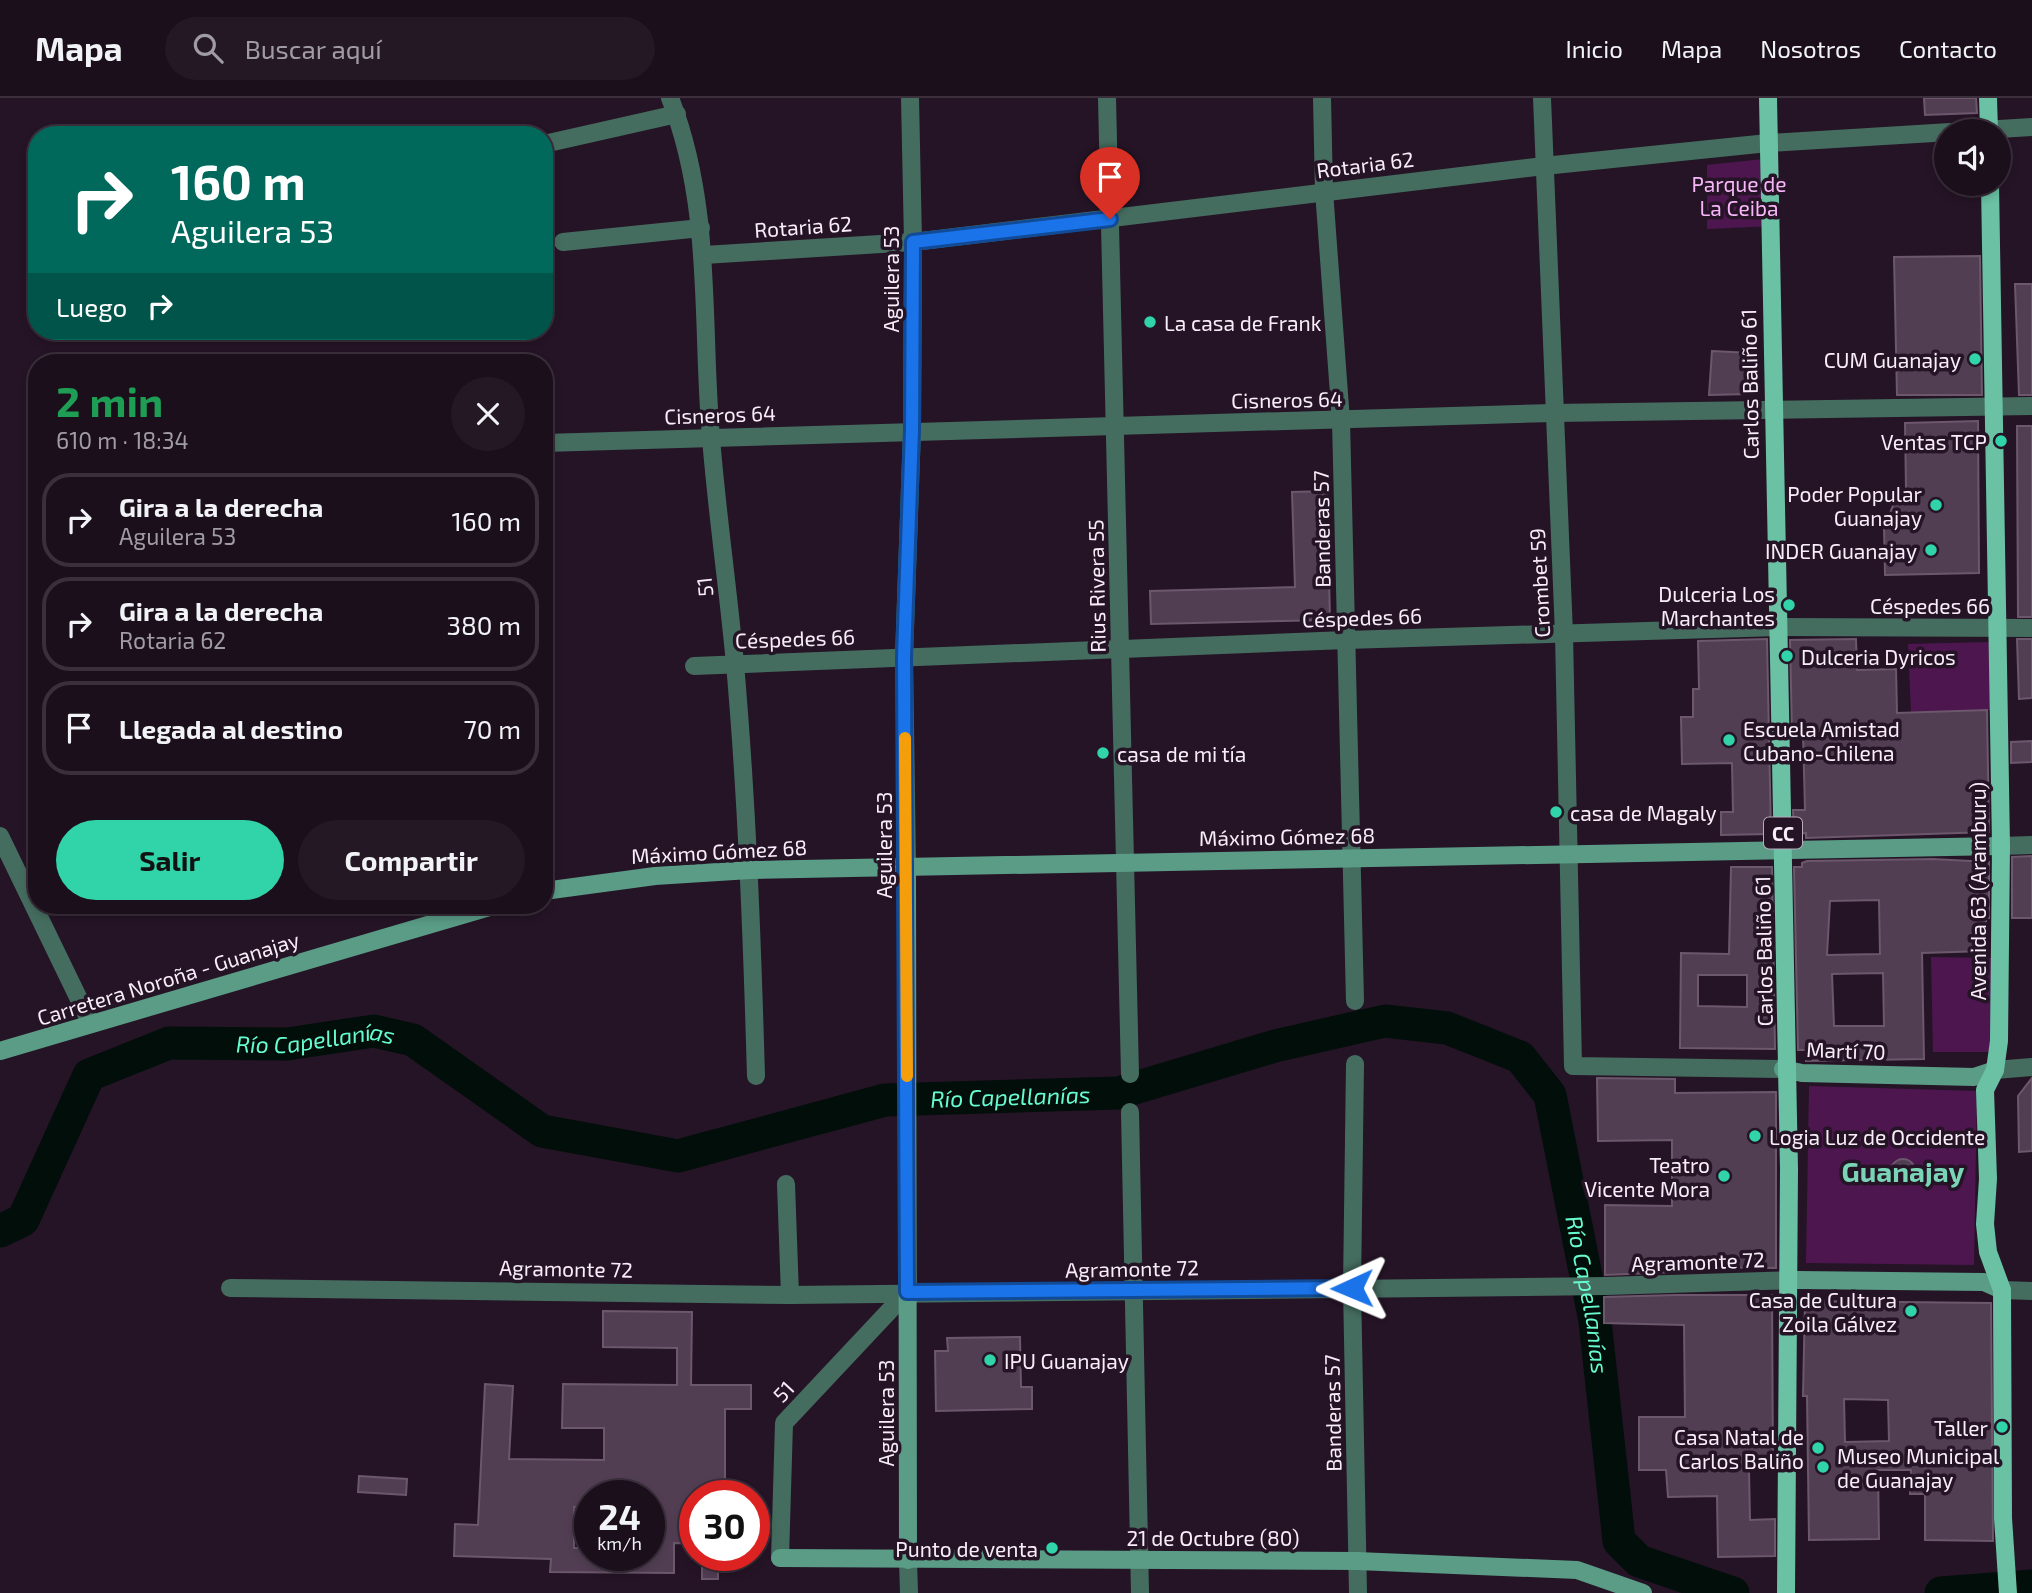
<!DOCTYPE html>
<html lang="es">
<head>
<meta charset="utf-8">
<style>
	body { margin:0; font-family:"Exo 2",sans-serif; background:#251825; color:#f1f3f6; height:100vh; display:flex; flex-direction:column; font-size:26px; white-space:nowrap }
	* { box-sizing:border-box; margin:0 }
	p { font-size:23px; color:#a09ca3 }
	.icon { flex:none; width:38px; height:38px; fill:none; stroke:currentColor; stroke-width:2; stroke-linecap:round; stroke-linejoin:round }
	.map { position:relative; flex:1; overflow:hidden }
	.side { position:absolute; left:28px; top:256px; width:525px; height:560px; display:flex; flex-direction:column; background:#1c0f1c; border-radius:28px; box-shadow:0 4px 10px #0003,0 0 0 2px #3a2f3b }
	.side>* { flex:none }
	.banner { position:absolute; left:28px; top:28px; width:525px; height:214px; border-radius:28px; box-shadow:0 4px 10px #0003,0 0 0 2px #3a2f3b; background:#00695c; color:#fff; overflow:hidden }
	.tools { position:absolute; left:1934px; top:21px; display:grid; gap:14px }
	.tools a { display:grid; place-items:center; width:77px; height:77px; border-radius:50%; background:#1c0f1c; box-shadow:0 4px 10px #0003,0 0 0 2px #3a2f3b; font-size:35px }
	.speed { position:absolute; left:574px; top:1382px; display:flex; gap:14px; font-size:35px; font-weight:700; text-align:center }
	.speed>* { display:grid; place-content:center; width:91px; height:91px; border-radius:50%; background:#1c0f1c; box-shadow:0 4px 10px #0003,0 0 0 2px #3a2f3b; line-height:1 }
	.speed small { font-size:18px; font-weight:400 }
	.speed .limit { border:10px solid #d22; background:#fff; color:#111 }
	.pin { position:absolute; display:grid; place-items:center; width:60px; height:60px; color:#fff; margin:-72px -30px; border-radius:50% 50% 50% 0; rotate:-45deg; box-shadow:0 0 7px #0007 }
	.pin .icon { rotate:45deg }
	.me { position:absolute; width:77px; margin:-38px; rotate:269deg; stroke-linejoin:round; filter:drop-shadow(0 0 5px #0008) }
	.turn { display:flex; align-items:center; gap:24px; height:147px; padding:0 28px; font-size:32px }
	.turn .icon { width:91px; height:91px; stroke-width:2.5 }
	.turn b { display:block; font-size:49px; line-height:60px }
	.then { display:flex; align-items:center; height:66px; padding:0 28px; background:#0003; gap:14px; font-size:26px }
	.round { display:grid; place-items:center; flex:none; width:74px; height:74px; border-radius:37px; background:#251825 }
	.headline { display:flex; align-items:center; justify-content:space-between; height:119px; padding:0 28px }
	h1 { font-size:42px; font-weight:700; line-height:52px; color:#1e9e55 }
	.cta { display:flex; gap:14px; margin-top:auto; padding:14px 28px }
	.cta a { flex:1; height:80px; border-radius:42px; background:#31d4a9; color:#111; font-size:28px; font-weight:700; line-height:80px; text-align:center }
	.cta a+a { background:#251825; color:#f1f3f6 }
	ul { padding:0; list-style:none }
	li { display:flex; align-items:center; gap:21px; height:94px; margin:0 14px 10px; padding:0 14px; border:4px solid #3a2f3b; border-radius:28px }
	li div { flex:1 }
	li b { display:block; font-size:26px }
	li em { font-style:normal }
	header { display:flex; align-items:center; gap:42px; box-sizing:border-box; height:98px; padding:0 35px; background:#1c0f1c; border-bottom:2px solid #3a2f3b }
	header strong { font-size:33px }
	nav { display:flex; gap:38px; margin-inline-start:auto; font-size:24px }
	.search { width:490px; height:63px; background:#251825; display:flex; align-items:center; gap:18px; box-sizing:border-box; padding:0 24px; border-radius:38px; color:#a09ca3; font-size:26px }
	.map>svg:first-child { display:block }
	.green { fill:#4d164f }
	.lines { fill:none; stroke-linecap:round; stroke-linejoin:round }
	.river { stroke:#020e09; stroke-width:33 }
	.building { fill:#523e53; stroke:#6c576c; stroke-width:2; fill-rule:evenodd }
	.street { stroke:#456d5f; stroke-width:18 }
	.secondary { stroke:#5a9c86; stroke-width:18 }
	.primary { stroke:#6ac1a4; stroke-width:18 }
	.route-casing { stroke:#114b97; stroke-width:18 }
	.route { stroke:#1a73e8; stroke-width:12 }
	.slow { stroke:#f59e0b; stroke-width:12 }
	.poi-dot { fill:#31d4a9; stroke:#251426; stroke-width:2.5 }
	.labels { text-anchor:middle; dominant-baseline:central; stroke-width:7; stroke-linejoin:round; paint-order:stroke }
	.shield { fill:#251426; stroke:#b9acba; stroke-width:2 }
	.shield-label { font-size:19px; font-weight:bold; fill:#f9edf9 }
	.street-label { font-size:21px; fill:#f9edf9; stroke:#251426 }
	.park-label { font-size:21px; fill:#f7b6f8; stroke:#251426 }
	.poi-label { font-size:21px; fill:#f9edf9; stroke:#251426; text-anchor:end }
	.water-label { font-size:23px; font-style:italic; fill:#67fccf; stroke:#251426 }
	.district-label { font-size:28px; font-weight:bold; fill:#79d5b6; stroke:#251426 }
</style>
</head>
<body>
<header>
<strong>Mapa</strong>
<div class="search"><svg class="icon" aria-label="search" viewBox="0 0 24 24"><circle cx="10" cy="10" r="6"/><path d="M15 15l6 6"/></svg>Buscar aquí</div>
<nav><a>Inicio</a><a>Mapa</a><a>Nosotros</a><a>Contacto</a></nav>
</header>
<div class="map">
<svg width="2032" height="1495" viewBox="0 0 2032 1495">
	<rect width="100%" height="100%" fill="#251426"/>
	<g class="green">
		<path d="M1773,60L1774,128L1707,131V67Z"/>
		<path d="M1990,544L1991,612L1911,615L1908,546Z"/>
		<path d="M1931,859L1994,860L1991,947L1988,954H1933Z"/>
		<path d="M1809,988L1977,993L1974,1167L1806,1165Z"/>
	</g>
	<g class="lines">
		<g class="river">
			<path id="s1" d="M0,1133L23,1122L89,977L169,945L287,946L374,933L413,942L542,1033L678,1058L885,1002L1118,995L1275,948L1385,923L1447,930L1520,959L1550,997L1595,1223L1619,1443L1639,1463L1733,1495"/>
			<path d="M1941,1495L2032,1488"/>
		</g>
	</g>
	<g class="building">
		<path d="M1924,0H1976L1977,15L1925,17Z"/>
		<path d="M1980,158L1982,297H1897L1894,159Z"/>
		<path d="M2015,186H2032V297H2019Z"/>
		<path d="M1712,253L1751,255L1750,296L1709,297Z"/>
		<path d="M1978,323L1979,475L1885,477L1884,429L1900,391H1906L1905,325Z"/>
		<path d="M2017,328H2032V519H2018Z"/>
		<path d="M1327,393L1330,522L1151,526L1150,493L1295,489L1292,394Z"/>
		<path d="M1767,541L1771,736L1721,737V714H1733L1732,665L1682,666L1681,619H1693V591H1699L1698,543Z"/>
		<path d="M1856,541L1857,572L1896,571L1897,615L1987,612L1989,734L1806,740V735L1794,736L1793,712H1805L1803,636H1792L1790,542Z"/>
		<path d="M2017,541H2032V600L2019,601Z"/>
		<path d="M2032,643V664L2011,665V644Z"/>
		<path d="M2032,758V820H2012V759Z"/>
		<path d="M1933,761L1989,764V820H1986L1985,853L1922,855L1924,961L1806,963V952H1798L1794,769H1802V765L1807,763ZM1879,802L1880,856L1827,857L1830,803ZM1883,875L1884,928H1834L1832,876Z"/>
		<path d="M1731,769H1772L1775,951L1680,950L1681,855L1729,856ZM1698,877H1747V909L1698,908Z"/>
		<path d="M1597,980L1675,981V995L1776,994V1170L1676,1169V1174L1605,1177V1107L1672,1108V1042L1598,1043Z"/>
		<path d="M2032,980V1053L2019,1054L2018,998Z"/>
		<circle cx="1903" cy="1073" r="12"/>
		<path d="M1676,1197H1772L1773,1372H1749L1750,1422L1775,1421V1458L1718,1459L1717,1398L1668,1399L1666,1372H1639V1319H1685L1684,1227L1604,1225V1199Z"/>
		<path d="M1805,1203L1991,1205L1993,1443L1925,1442V1396H1910L1911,1372H1878L1879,1441L1809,1442L1807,1298H1803ZM1844,1301L1888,1302L1889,1343L1845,1344Z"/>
		<path d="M603,1213L692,1214L691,1287H751V1311H725V1398H695V1446L674,1445V1475L550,1474L551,1461L454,1458L455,1426L478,1427L485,1286L513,1288L509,1361L604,1362V1330H562L563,1286L677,1287V1250L603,1249ZM590,1398H649V1458H590V1450H574V1409H590Z"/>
		<path d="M1020,1239L1021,1289H1032V1311L936,1313L935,1253H948L947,1240Z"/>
		<path d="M359,1378L407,1381L406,1397L358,1394Z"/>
		<rect x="702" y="1458" width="16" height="23"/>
	</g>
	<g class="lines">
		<g class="street">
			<path d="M670,0C713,109 701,225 711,340C717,415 728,490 735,566C747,703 752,840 756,978"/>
			<path d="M1107,0L1130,976"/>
			<path d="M1322,0L1324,93L1341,323L1355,903"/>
			<path d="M1542,0L1564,536L1573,968L1783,971"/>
			<path d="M544,46L677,16"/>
			<path d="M563,144L701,130"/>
			<path d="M704,157L913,144L1544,68L1768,45L2032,29"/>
			<path d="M544,345L1553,315L2032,308"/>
			<path d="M694,568L1346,542L1778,529L2032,530"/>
			<path d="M0,738L91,926"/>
			<path d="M2001,748L2032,747"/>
			<path d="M907,768L904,559L912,332L913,144L910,0"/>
			<path d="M1355,966L1352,1190L1358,1495"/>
			<path d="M1995,972L2032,969"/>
			<path d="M1130,1014L1140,1495"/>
			<path d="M786,1086L790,1197"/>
			<path d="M230,1190L790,1197L1606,1188L1797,1182"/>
			<path d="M2002,1192L2032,1193"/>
			<path d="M780,1460L784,1325L907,1194"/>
			<path d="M908,1462L909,1495"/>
		</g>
		<g class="secondary">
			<path d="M907,768L908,1462"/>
			<path d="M544,793L655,778L750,772L2001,748"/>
			<path d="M0,953L496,807"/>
			<path d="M1783,971L1802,975L1974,979L1995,972"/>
			<path d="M1797,1182L1984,1184L2002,1192"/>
			<path d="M780,1460L1357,1463L1577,1472L1643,1495"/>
		</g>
		<g class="primary">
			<path d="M1768,0L1789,1071L1786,1495"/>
			<path d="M1988,0L1989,33"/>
			<path d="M1990,86L2001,748L1999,943L1995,972L1985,992L1988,1081L1985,1126L1988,1154L2002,1192L2003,1420L2008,1495"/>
		</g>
	</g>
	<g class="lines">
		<defs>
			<path id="route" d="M1110,121L913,144L912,332L904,559L907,1194L1352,1190"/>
		</defs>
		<use href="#route" class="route-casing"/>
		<use href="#route" class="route"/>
		<path class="slow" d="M905,640L907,978"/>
	</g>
	<g class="poi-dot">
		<circle cx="1150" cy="224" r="7"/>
		<circle cx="1975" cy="261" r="7"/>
		<circle cx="2001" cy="343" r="7"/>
		<circle cx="1936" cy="407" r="7"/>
		<circle cx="1931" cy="452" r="7"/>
		<circle cx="1789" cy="507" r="7"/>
		<circle cx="1787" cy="558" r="7"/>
		<circle cx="1729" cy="642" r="7"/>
		<circle cx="1103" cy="655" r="7"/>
		<circle cx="1556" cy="714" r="7"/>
		<circle cx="1755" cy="1038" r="7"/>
		<circle cx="1724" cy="1078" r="7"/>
		<circle cx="1911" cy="1213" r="7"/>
		<circle cx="990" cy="1262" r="7"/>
		<circle cx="2002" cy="1329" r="7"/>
		<circle cx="1818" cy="1350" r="7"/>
		<circle cx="1823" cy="1369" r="7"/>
		<circle cx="1052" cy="1450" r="7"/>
	</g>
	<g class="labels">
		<rect class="shield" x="1764" y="719.5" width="38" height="31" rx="5"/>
		<g class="shield-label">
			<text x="1783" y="735">CC</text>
		</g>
		<g class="street-label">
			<text transform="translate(1365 66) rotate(-7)">Rotaria 62</text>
			<text transform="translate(803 128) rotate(-4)">Rotaria 62</text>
			<text transform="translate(890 181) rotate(-90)">Aguilera 53</text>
			<text transform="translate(1749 286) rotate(-91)">Carlos Baliño 61</text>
			<text transform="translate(1287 301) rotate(-1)">Cisneros 64</text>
			<text transform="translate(720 316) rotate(-2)">Cisneros 64</text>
			<text transform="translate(1321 431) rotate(-91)">Banderas 57</text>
			<text transform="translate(1539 485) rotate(-93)">Crombet 59</text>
			<text transform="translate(1096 488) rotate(-91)">Rius Rivera 55</text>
			<text transform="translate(704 489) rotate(-96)">51</text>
			<text x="1930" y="507">Céspedes 66</text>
			<text transform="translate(1362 519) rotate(-2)">Céspedes 66</text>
			<text transform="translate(795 540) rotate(-2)">Céspedes 66</text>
			<text transform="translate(1287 738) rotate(-1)">Máximo Gómez 68</text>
			<text transform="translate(883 747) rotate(-90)">Aguilera 53</text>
			<text transform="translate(719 753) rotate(-3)">Máximo Gómez 68</text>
			<text transform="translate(1977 793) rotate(-90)">Avenida 63 (Aramburu)</text>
			<text transform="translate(1763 853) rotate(-91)">Carlos Baliño 61</text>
			<text transform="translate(168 880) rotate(-17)">Carretera Noroña - Guanajay</text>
			<text transform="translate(1846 952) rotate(2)">Martí 70</text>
			<text transform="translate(1698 1163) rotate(-2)">Agramonte 72</text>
			<text transform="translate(566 1170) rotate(1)">Agramonte 72</text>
			<text transform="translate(1132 1170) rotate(-1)">Agramonte 72</text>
			<text transform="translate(783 1293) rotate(-47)">51</text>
			<text transform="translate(885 1315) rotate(-90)">Aguilera 53</text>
			<text transform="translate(1332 1315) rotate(-91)">Banderas 57</text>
			<text x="1213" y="1439">21 de Octubre (80)</text>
		</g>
		<g class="park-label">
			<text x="1739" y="85">Parque de<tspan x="1739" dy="24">La Ceiba</tspan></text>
		</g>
		<g class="poi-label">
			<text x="1164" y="224" text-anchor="start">La casa de Frank</text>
			<text x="1961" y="261">CUM Guanajay</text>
			<text x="1987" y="343">Ventas TCP</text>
			<text x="1922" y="395">Poder Popular<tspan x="1922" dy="24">Guanajay</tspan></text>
			<text x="1917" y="452">INDER Guanajay</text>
			<text x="1775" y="495">Dulceria Los<tspan x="1775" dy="24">Marchantes</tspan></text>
			<text x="1801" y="558" text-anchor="start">Dulceria Dyricos</text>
			<text x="1743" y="630" text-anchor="start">Escuela Amistad<tspan x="1743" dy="24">Cubano-Chilena</tspan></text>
			<text x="1117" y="655" text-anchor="start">casa de mi tía</text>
			<text x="1570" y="714" text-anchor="start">casa de Magaly</text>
			<text x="1769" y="1038" text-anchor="start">Logia Luz de Occidente</text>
			<text x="1710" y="1066">Teatro<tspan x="1710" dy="24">Vicente Mora</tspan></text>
			<text x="1897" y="1201">Casa de Cultura<tspan x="1897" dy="24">Zoila Gálvez</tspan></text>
			<text x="1004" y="1262" text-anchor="start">IPU Guanajay</text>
			<text x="1988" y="1329">Taller</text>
			<text x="1804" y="1338">Casa Natal de<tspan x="1804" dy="24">Carlos Baliño</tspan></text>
			<text x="1837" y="1357" text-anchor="start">Museo Municipal<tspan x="1837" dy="24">de Guanajay</tspan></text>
			<text x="1038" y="1450">Punto de venta</text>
		</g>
		<g class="water-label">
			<text stroke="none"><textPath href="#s1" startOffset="418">Río Capellanías</textPath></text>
			<text stroke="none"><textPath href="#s1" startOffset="1153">Río Capellanías</textPath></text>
			<text stroke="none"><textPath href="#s1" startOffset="1930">Río Capellanías</textPath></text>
		</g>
		<g class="district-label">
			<text x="1903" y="1073">Guanajay</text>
		</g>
	</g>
</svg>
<div class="tools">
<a><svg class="icon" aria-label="sound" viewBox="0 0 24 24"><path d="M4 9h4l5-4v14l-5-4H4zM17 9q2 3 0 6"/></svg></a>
</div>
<div class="speed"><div>24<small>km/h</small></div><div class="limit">30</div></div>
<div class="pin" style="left:1110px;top:121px;background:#d93025"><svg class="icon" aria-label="arrive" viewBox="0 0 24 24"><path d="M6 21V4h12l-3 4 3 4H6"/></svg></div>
<svg class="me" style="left:1352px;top:1190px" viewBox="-20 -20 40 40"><path d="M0-17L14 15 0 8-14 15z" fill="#1a73e8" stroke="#fff" stroke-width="4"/></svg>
<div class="banner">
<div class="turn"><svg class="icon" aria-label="right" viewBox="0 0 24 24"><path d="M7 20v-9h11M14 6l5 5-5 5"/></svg><div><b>160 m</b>Aguilera 53</div></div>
<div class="then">Luego<svg class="icon" aria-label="right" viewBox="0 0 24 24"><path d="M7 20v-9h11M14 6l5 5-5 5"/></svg></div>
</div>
<section class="side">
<div class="headline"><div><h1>2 min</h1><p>610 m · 18:34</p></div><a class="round"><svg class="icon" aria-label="close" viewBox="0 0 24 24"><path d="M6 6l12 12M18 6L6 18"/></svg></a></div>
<ul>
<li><svg class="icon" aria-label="right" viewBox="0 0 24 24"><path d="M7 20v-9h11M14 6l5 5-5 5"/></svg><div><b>Gira a la derecha</b><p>Aguilera 53</p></div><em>160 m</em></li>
<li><svg class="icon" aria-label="right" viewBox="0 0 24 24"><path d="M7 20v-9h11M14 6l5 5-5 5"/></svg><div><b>Gira a la derecha</b><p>Rotaria 62</p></div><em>380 m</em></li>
<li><svg class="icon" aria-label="arrive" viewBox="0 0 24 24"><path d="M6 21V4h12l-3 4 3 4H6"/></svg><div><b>Llegada al destino</b></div><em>70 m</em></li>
</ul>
<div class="cta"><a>Salir</a><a>Compartir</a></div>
</section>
</div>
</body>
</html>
